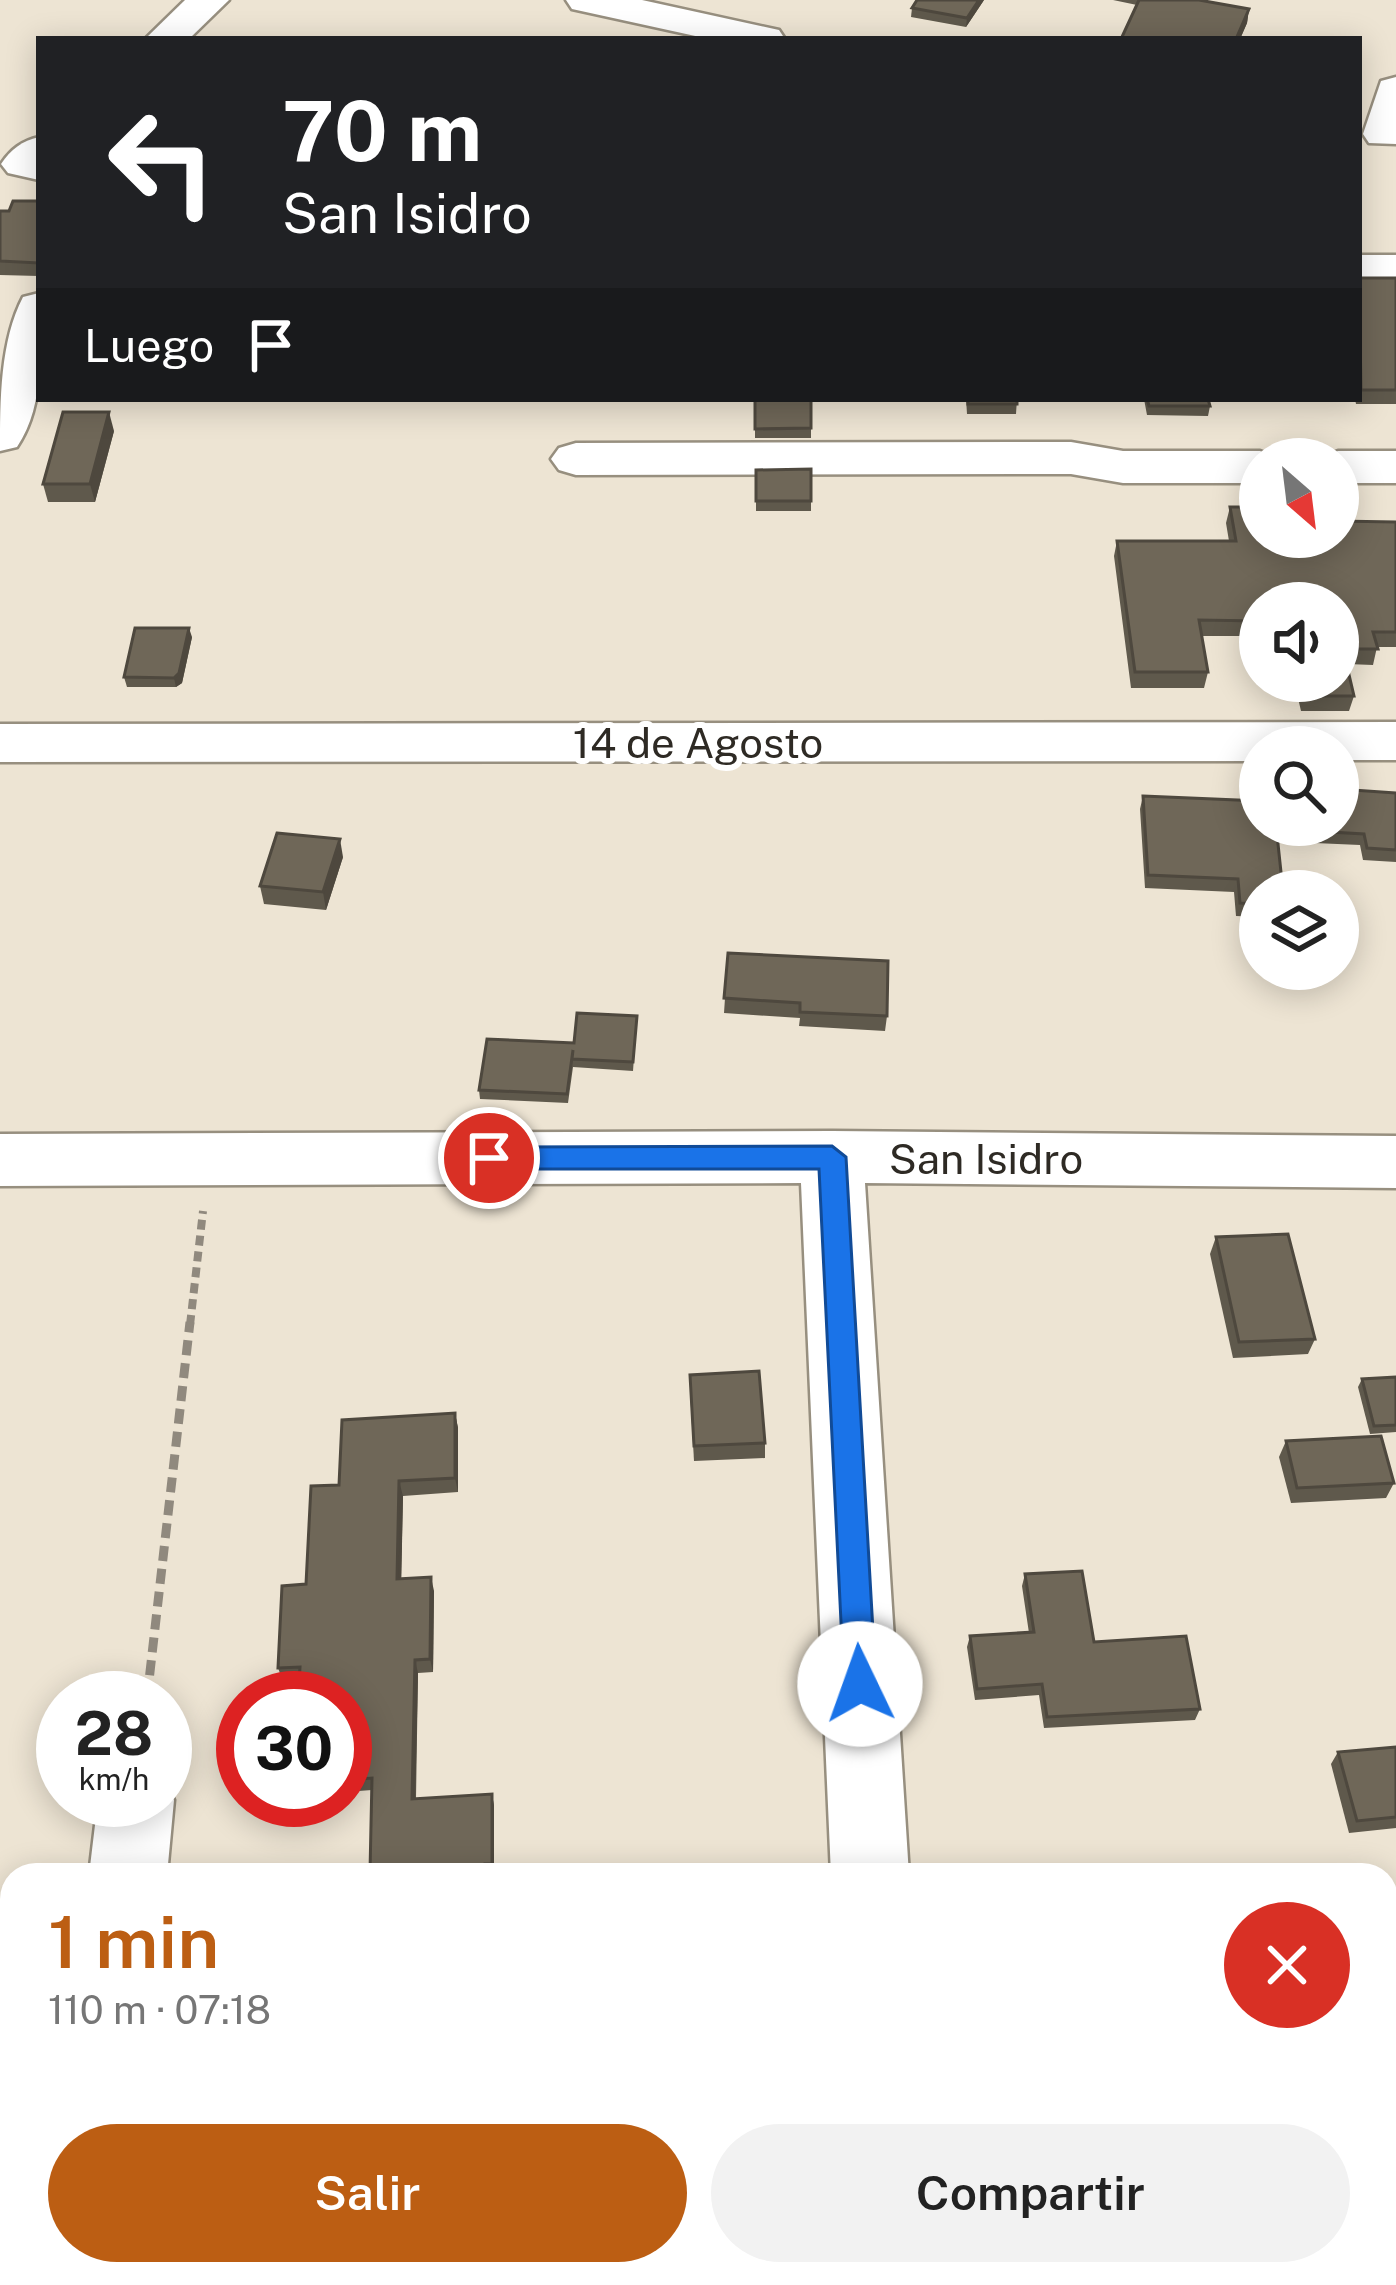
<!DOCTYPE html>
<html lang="es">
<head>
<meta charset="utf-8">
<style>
	body { margin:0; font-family:"Public Sans",sans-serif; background:#f2f2f2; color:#222; height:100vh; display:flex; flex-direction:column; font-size:45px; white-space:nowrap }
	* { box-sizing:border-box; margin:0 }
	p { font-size:39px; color:#767676 }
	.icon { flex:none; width:66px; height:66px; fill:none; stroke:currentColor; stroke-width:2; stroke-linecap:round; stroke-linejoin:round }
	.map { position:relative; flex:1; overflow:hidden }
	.details { position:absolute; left:0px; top:1863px; width:1398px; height:423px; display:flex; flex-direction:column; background:#fff; border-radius:36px 36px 0 0; box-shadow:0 6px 30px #0003 }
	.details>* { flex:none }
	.hud { position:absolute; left:36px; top:36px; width:1326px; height:366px; border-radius:0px; box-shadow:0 6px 30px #0003; background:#202124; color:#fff; overflow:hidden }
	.needle { width:78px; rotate:152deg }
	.buttons { position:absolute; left:1239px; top:438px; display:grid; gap:24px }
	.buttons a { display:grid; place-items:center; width:120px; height:120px; border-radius:50%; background:#fff; box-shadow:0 6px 30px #0003; font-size:60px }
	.speed { position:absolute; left:36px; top:1671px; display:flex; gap:24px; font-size:60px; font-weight:700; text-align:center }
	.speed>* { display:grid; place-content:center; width:156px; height:156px; border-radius:50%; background:#fff; box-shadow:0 6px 30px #0003; line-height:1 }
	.speed small { font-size:30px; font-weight:400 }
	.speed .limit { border:18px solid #d22; background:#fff; color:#111 }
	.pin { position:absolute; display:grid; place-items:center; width:102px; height:102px; color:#fff; margin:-51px; border:6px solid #fff; border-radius:50%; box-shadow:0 3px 12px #0007 }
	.me { position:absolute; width:132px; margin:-66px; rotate:357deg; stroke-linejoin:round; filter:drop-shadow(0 0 9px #0008) }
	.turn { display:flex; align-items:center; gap:42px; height:252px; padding:0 48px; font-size:54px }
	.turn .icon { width:156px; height:156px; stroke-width:2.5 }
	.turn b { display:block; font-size:84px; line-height:102px }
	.then { display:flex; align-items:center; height:114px; padding:0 48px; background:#0003; gap:24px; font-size:45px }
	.round { display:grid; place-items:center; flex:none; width:126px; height:126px; border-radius:63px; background:#f2f2f2 }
	.overview { display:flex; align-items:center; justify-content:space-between; height:204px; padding:0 48px }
	h1 { font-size:72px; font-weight:600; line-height:90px; color:#bc5e13 }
	.action { display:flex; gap:24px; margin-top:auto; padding:24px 48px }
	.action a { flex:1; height:138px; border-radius:72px; background:#bc5e13; color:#fff; font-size:48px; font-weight:600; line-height:138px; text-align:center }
	.action a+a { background:#f2f2f2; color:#222 }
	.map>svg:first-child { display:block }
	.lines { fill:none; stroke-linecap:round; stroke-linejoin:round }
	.minor-casing { stroke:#978f7f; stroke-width:5 }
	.path-far1 { stroke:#90897e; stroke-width:8; stroke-dasharray:10 6; stroke-linecap:butt }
	.path { stroke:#90897e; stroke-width:9; stroke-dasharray:15 8; stroke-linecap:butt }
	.minor { fill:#fff; fill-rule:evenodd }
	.wall { fill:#5f594c }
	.shaded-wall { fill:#4e483e }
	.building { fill:#6f6758; stroke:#4e483e; stroke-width:3 }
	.route { fill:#1a73e8; stroke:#114b97; stroke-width:3 }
	.labels { text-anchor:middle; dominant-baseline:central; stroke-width:12; stroke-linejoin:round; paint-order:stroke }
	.street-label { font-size:42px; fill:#2e2a24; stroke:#fff }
</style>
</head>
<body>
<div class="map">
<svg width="1396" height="2285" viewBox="0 0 1396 2285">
	<rect width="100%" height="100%" fill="#ede4d3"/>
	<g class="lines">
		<defs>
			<g id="minor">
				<path d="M185,0H229L189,39H145Z"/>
				<path d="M566,0H642L779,30L785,39H709L572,9Z"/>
				<path d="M1396,77V144L1369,143L1363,134L1381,81Z"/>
				<path d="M39,137V180L8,173L1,164C11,149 22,141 39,137Z"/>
				<rect x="1359" y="255" width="37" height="28"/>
				<path d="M39,293C39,344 47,403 17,447L0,451C0,401 0,341 23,297Z"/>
				<path d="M1071,442L1123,451H1260L1280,459H1260V483H1123L1071,474L576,475L559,470L551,459L559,448L576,443Z"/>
				<path d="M1338,451H1396V483H1338V459H1318Z"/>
				<path d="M1396,722V760H1338V747H1260V761L0,762V724Z"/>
				<path d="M832,1131L1396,1136V1188L865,1183L909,1875H831L801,1183L0,1186V1134Z"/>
				<path d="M165,1779L174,1800L167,1875H89L98,1800H165Z"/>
				<path d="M1396,2225V2285H1122L1127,2274H1386V2226Z"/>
				<path d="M42,2274H128L127,2285H41Z"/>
				<path d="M848,2274H934L935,2285H849Z"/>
			</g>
		</defs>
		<use href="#minor" class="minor-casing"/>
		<path class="path-far1" d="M190,1325L203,1211"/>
		<path class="path" d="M147,1698L190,1322"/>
		<use href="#minor" class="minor"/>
	</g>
	<g class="wall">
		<path d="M984,0L966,27L911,17L912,8Z"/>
		<path d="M1113,0H1199L1249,9L1247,23L1240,39H1121L1137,5Z"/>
		<path d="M39,201V276L0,275V211H9Z"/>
		<path d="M1359,278H1396V404H1356L1355,399H1359Z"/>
		<rect x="755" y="399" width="56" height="39"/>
		<path d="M966,399H1017L1016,414H967Z"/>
		<path d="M1144,399H1208L1210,406L1208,416L1147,415Z"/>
		<path d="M114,431L95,502H48L43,484Z"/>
		<path d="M811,469V511H756V470Z"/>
		<path d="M1230,507L1260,537L1396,522V647H1377L1373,665L1347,664L1354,696L1349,711H1301L1294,681H1338V603H1260V636H1202L1208,672L1204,688H1131L1114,556L1117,541H1229L1226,523Z"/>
		<path d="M192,637L182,683L176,687H127L124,677Z"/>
		<path d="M1396,793V862L1363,860L1360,845L1292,842L1290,825H1338Z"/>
		<path d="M1143,796L1260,891V917L1236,916L1234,892L1145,888L1140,809Z"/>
		<path d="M343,857L326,910L264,904L260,886Z"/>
		<path d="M728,953L887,1016L885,1031L799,1026L800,1018L724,1013Z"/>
		<path d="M637,1016L633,1071L573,1067L568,1103L480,1099L479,1090L574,1043Z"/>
		<path d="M1216,1237L1315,1339L1308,1354L1233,1358L1210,1254Z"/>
		<path d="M1396,1377V1432L1370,1434L1358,1387L1362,1379Z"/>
		<path d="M690,1391L765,1443V1458L694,1461Z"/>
		<path d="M455,1413L458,1428V1492L403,1496L401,1579L434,1591L433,1672L418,1673L416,1799L492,1794L494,1806V1875H371L372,1790L345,1792V1698L299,1680L283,1681L278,1668L306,1584Z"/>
		<path d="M1286,1441L1394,1483L1386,1498L1291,1503L1279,1457Z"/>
		<path d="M1025,1574L1094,1642L1200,1709L1195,1720L1044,1728L1039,1695L975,1700L967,1647L970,1636L1029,1633L1022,1586Z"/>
		<path d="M1396,1747V1828L1349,1833L1331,1764L1338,1752Z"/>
	</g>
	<g class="shaded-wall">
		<path d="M979,0H984L966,27L967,18Z"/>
		<path d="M1249,9L1247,23L1240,39H1236Z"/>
		<path d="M109,412L114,431L95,502L90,484Z"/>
		<path d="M189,628L192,637L182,683L176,687L174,678Z"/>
		<path d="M340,839L343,857L326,910L323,892Z"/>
		<path d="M455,1413L458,1428V1492L455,1478Z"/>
		<path d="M399,1481L403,1496L401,1593L397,1579Z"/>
		<path d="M431,1577L434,1591L433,1672L430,1659Z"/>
		<path d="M415,1660L418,1673L415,1811L412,1799Z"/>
		<path d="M492,1794L494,1806V1875L492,1864Z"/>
	</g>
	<g class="building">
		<path d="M917,0H979L967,18L912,8Z"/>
		<path d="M1139,0H1199L1249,9L1236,39H1121Z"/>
		<path d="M13,201H39V263L0,261V211H9Z"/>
		<path d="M1359,278H1396V390H1361Z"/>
		<path d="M755,399H811V428L755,429Z"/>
		<rect x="968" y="399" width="49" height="5"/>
		<path d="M1147,399H1208L1210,406H1149Z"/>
		<path d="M63,412H109L90,484H43Z"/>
		<path d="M811,469V501H756V470Z"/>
		<path d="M1230,507H1260V537H1338V521L1396,522V632H1373L1378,649H1343L1354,696H1305L1302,681H1338V603H1260V621L1199,620L1208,672H1135L1117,541H1236Z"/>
		<path d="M135,628H189L179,673L174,678L124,677Z"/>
		<path d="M1338,789L1396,793V850L1367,848L1364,834L1295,830V825H1338Z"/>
		<path d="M1143,796L1260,801V825H1276L1283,891H1260V904L1240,903L1238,879L1148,875Z"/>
		<path d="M277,833L340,839L323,892L260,886Z"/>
		<path d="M728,953L888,961L887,1016L800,1012V1003L724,998Z"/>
		<path d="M577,1013L637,1016L633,1062L572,1059L573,1050L567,1094L479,1090L487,1039L574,1043Z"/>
		<path d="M1288,1234L1315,1339L1239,1342L1216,1237Z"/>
		<path d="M759,1371L765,1443L694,1446L690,1375Z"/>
		<path d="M1396,1377V1425L1374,1426L1362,1379Z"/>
		<path d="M455,1413V1478L399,1481L397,1579L431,1577L430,1659L415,1660L412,1799L492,1794V1864H485V1875H432V1868L370,1872L372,1778L345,1780V1698H298L300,1667L278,1668L282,1586L306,1584L311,1486L339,1485L342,1420Z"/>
		<path d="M1381,1436L1394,1483L1297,1488L1286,1441Z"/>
		<path d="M1082,1571L1094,1642L1186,1636L1200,1709L1047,1717L1042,1684L977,1689L970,1636L1034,1632L1025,1574Z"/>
		<path d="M1396,1747V1817L1357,1821L1338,1752Z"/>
	</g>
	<path class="route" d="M832,1146L846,1157L876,1684L871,1694L860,1699L848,1694L844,1684L819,1169H489L476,1158L489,1147Z"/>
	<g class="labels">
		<g class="street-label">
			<text x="698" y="742">14 de Agosto</text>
			<text x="986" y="1158">San Isidro</text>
		</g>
	</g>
</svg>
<div class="buttons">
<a><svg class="needle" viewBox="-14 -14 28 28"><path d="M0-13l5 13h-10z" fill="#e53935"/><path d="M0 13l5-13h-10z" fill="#767676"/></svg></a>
<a><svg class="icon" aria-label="sound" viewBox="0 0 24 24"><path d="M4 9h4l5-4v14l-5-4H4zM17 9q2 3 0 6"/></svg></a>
<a><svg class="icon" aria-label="search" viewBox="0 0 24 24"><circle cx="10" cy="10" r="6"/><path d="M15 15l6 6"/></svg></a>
<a><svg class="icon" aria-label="layers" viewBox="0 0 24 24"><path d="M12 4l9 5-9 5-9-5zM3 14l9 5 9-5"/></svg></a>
</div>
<div class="speed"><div>28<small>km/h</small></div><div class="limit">30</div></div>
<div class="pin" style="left:489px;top:1158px;background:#d93025"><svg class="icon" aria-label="arrive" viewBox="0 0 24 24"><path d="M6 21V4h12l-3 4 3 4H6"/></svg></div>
<svg class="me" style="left:860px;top:1684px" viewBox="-20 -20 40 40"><circle r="19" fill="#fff"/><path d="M0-13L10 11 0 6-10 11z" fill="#1a73e8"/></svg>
<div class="hud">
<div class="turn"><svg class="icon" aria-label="left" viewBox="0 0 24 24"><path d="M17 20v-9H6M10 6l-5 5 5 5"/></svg><div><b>70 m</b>San Isidro</div></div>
<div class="then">Luego<svg class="icon" aria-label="arrive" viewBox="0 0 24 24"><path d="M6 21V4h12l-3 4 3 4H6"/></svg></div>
</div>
<section class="details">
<div class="overview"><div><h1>1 min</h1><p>110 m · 07:18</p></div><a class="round" style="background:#d93025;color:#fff"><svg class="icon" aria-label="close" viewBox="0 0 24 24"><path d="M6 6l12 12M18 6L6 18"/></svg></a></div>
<div class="action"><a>Salir</a><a>Compartir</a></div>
</section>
</div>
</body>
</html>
